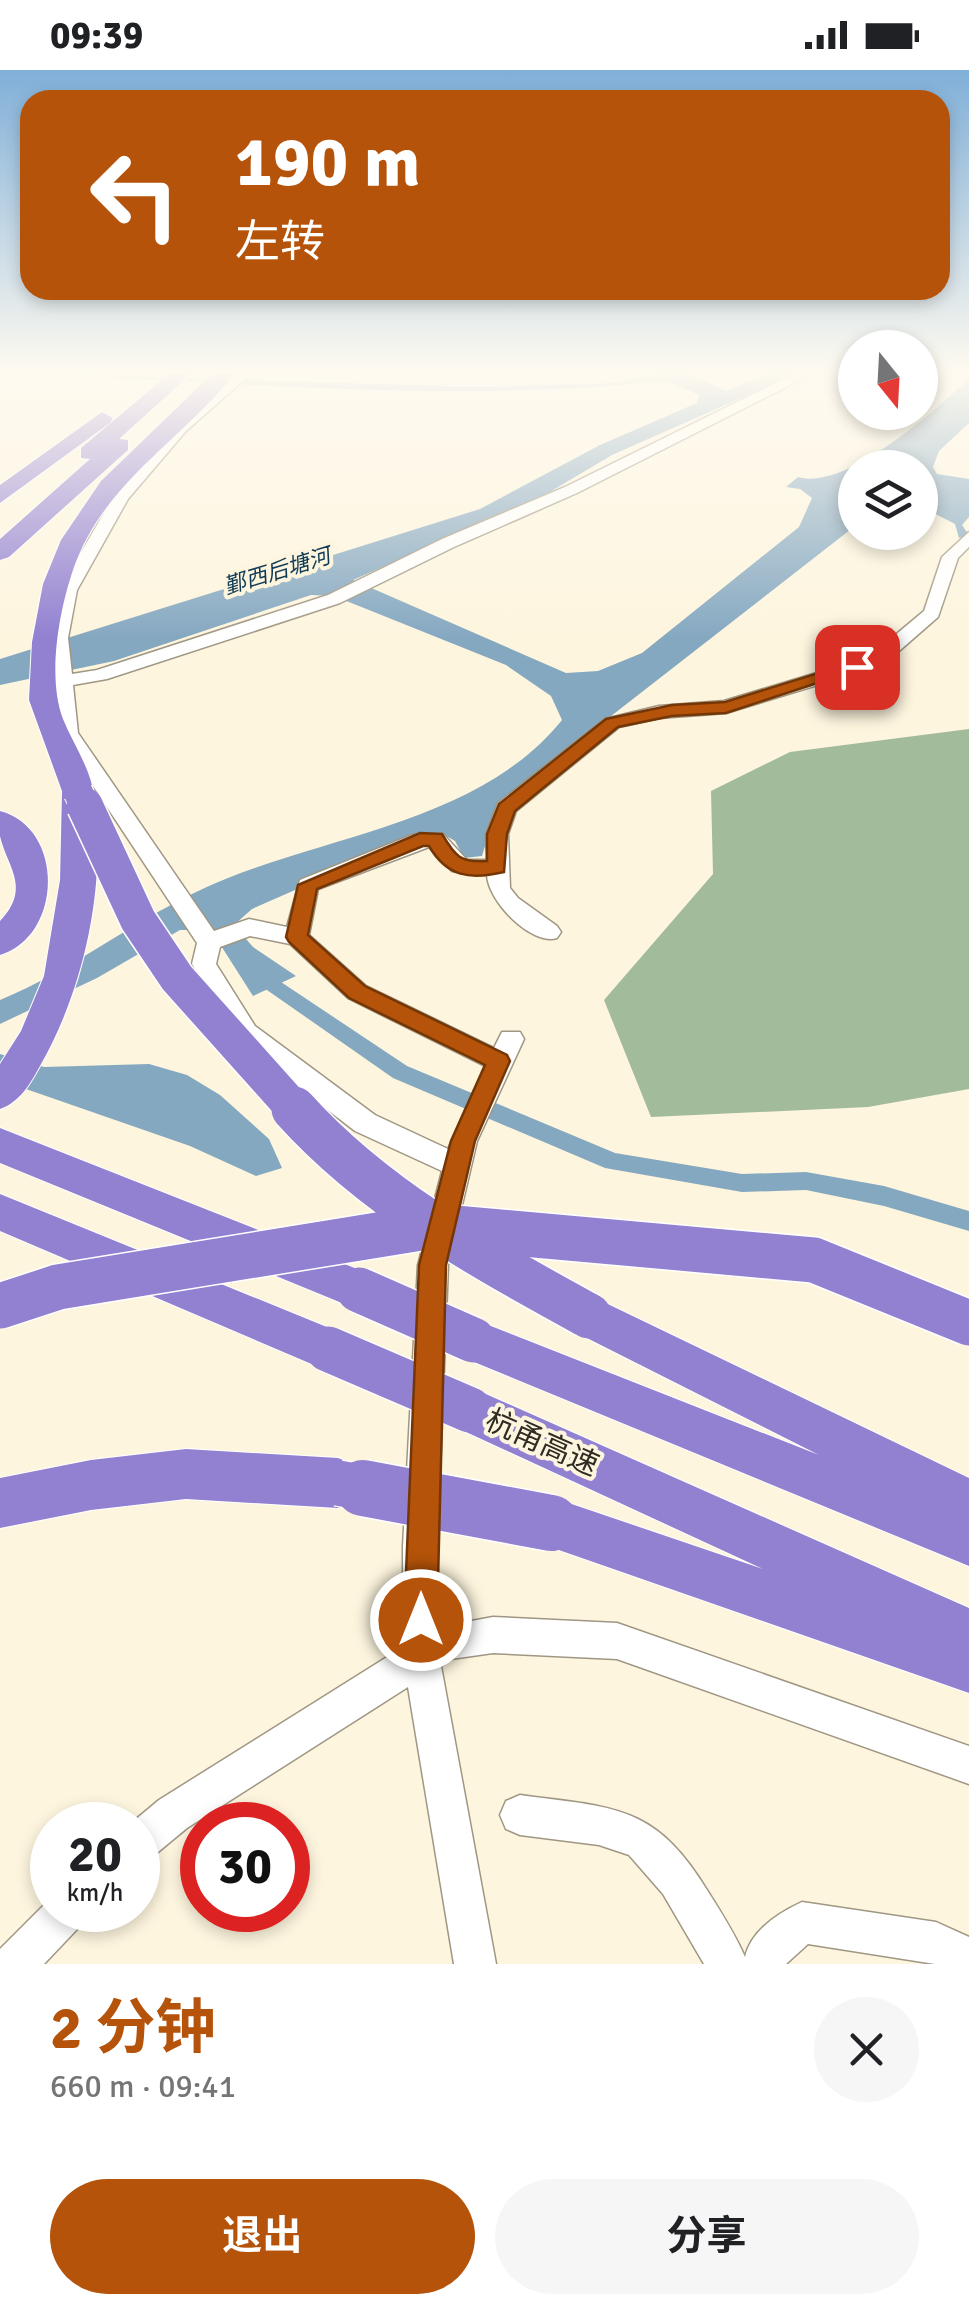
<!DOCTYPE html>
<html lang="zh">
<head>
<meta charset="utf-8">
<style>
	body { margin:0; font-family:Signika,"Noto Sans SC",sans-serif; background:#f6f6f6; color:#202124; height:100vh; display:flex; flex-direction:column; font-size:38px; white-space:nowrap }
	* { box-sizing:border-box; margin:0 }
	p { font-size:32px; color:#757577 }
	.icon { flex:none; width:55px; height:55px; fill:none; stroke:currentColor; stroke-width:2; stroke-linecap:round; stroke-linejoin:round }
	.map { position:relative; height:1894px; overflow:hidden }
	.side { display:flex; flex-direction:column; background:#fff; flex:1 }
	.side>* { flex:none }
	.top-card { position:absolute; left:20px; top:20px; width:930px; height:210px; border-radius:30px; box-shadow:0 5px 15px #0003; background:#b45309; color:#fff; overflow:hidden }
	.needle { width:65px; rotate:162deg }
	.buttons { position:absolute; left:838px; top:260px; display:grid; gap:20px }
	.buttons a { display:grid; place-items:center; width:100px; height:100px; border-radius:50%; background:#fff; box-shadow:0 5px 15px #0003; font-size:50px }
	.speed { position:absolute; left:30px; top:1732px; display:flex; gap:20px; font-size:50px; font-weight:700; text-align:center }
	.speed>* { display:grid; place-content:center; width:130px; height:130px; border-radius:50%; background:#fff; box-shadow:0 5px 15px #0003; line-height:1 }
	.speed small { font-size:25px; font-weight:400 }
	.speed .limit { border:15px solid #d22; background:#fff; color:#111 }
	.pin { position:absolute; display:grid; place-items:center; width:85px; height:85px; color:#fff; margin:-42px; border-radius:20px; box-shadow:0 5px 15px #0006 }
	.me { position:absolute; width:110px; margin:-55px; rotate:0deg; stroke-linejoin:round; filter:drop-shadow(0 0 8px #0008) }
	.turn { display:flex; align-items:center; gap:35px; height:210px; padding:0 50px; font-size:45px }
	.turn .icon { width:130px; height:130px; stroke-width:2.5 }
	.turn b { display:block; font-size:70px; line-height:85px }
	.round { display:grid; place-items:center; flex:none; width:105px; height:105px; border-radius:52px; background:#f6f6f6 }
	.summary { display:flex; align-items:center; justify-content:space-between; height:170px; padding:0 50px }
	h1 { font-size:60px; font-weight:700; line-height:75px; color:#b45309 }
	.cta { display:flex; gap:20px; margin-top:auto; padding:20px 50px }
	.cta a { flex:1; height:115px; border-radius:60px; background:#b45309; color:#fff; font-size:40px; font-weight:700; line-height:115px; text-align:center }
	.cta a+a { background:#f6f6f6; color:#202124 }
	.status { display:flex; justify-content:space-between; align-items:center; height:70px; padding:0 50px; background:#fff; direction:ltr }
	.status svg { height:28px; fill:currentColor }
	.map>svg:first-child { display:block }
	.forest { fill:#a2bb9a }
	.water { fill:#85a8c1 }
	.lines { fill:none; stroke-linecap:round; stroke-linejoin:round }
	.canal { fill:#85a8c1; fill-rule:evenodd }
	.minor-casing { stroke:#9f9783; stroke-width:3 }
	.highway-casing { stroke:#fff; stroke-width:2 }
	.minor { fill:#fff; fill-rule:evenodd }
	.highway { fill:#9280d1; fill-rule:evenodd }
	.highway-bridge-far3-casing { stroke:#fff; stroke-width:31; stroke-linecap:butt }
	.highway-bridge-far2-casing { stroke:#fff; stroke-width:39; stroke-linecap:butt }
	.highway-bridge-far1-casing { stroke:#fff; stroke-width:48; stroke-linecap:butt }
	.highway-bridge-casing { stroke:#fff; stroke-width:59; stroke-linecap:butt }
	.highway-bridge-far3 { stroke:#9280d1; stroke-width:29 }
	.highway-bridge-far2 { stroke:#9280d1; stroke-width:36 }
	.highway-bridge-far1 { stroke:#9280d1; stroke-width:45 }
	.highway-bridge { stroke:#9280d1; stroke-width:56 }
	.route { fill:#b45309; stroke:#753606; stroke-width:2.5 }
	.labels { text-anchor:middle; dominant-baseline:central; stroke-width:8; stroke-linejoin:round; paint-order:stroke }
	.far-water-label { font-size:22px; font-style:italic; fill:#0e3a55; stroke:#fdf5de }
	.near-street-label { font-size:30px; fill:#2f2c23; stroke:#fdf5de }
</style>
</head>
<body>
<div class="status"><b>09:39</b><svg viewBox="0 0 49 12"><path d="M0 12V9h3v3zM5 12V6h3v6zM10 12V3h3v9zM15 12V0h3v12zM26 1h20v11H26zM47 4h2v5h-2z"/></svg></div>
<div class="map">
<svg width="969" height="1894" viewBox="0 0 969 1894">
	<rect width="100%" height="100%" fill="#fdf5de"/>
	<path class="forest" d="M969,659V1019L868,1037L651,1047L604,930L713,804L711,721L790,682Z"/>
	<g class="water">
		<path d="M22,303L473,317L617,313L655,303H687L726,321L769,303H797L612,385L543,426L353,510L566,603L598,601L642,583L799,457L812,428L800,419L786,417L798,407C846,421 934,341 969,309V353L939,381L933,397L937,404L969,409V447L962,455L969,465L959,468L955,454L920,436V398H855V456L579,671L488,766L482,786L464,788L455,771L441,763L400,774L252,839L234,855L253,877L296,906L253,926L211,860H180L97,908L0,954V930C68,902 128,855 194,823C312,765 475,758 562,650L551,626L506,595L334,526L311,525L114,591L0,615V589L480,439L600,375L697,333L699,325L672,313L655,312C443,333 234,312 22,303Z"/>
		<path d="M0,984L44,997L149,994L187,1005L220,1025L269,1069L282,1098L256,1106L190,1076L0,1010Z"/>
	</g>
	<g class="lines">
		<path class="canal" d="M254,894L407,996L615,1083L742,1104L806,1102L884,1116L969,1141V1161L884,1136L806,1120L742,1122L605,1098L393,1008L247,906L244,901L247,896Z"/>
		<defs>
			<g id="minor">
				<path d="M237,303H252L186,361L128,429L77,520L68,568L72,604L97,600L328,525L442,469L565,417L796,303H814L577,423L454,477L340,533L107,609L73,615L78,663L214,861L249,849L287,857L300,810L412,765L443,764L467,790H487L486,764L498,733L605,649L659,636L724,631L869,587L924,541L942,487L969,462V477L958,488L938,547L883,595L726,643L659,648L619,657L516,741L508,764L510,818L518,828L557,856L561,862L557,868C531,876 488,831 487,805L452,801L429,777L318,819L309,865L366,916L494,978L502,962H520L524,969L477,1071L448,1195L437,1476L439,1557L493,1547L617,1553L969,1676V1714L617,1589L493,1583L451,1589L441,1596L496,1894H454L408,1617L187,1758L152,1787L138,1793V1755H129L159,1730L403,1577V1476L418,1195L442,1101L355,1061L237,970L192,894L197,873L58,663L50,568L59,520L115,424L176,355ZM250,866L290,874L348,928L485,996L448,1079L375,1045L255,956L216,894L220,877Z"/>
				<path d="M520,1725C613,1738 654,1733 707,1820C721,1842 735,1864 745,1887C751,1861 778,1843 802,1832L936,1852L969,1867V1894H935L808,1874L786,1894H704L663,1824L629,1785L599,1775L520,1765L506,1759L500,1745L506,1731Z"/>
				<path d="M52,1827V1840H88L82,1854L44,1894H0V1879Z"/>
			</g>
			<g id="highway">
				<path d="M170,303H192L119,369L128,370V380L9,487L0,490V469L90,389L81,388V378Z"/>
				<path d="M213,303H235C181,372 103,412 73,500C59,541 47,607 63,649C73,674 91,699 94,726C107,815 84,919 40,996C30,1014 20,1032 0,1039V994L21,961L44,906L60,810L62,721L29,630L32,572L43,514L61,470L101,411Z"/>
				<path d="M102,342L113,348L110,353L0,433V415Z"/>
				<path d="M0,741C65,758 63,866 0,885V851C32,818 7,797 0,766C0,758 0,748 0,741Z"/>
				<path d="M0,1058L375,1206L381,1220L375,1234L359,1240L0,1093Z"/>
				<path d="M0,1124L344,1264L351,1279L344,1294L328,1301L0,1161Z"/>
				<path d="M589,1225L969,1408V1496L457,1285L450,1270L457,1255L473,1249L819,1385L573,1261L566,1246L573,1231Z"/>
				<path d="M470,1317L969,1538V1623L533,1471L525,1453L533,1435L551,1427L763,1499L453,1356L446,1340L453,1324Z"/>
				<path d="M186,1379L338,1388L356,1395L363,1413L356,1431L338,1438L186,1429L91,1440L0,1458V1408L91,1390Z"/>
			</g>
		</defs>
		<use href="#minor" class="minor-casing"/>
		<use href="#highway" class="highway-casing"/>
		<use href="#minor" class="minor"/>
		<use href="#highway" class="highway"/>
		<defs>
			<path id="highway-bridge-far3" d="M78,722L86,738"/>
			<path id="highway-bridge-far2" d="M85,736L138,850L177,908L296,1041"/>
			<g id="highway-bridge-far1">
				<path d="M294,1039C376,1130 482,1187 589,1246"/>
				<path d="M359,1220L473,1270"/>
				<path d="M0,1236L58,1217L433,1156L814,1190L969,1253"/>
				<path d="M328,1279L470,1340"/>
				<path d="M338,1413L376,1420"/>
			</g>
			<path id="highway-bridge" d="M363,1418L551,1453"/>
		</defs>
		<use href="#highway-bridge-far3" class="highway-bridge-far3-casing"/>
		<use href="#highway-bridge-far2" class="highway-bridge-far2-casing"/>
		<use href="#highway-bridge-far1" class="highway-bridge-far1-casing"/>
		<use href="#highway-bridge" class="highway-bridge-casing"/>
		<use href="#highway-bridge-far3" class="highway-bridge-far3"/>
		<use href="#highway-bridge-far2" class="highway-bridge-far2"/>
		<use href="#highway-bridge-far1" class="highway-bridge-far1"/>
		<use href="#highway-bridge" class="highway-bridge"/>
	</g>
	<linearGradient id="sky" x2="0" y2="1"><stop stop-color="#80afd8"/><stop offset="0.53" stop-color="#fefaf0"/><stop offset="1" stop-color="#fefaf0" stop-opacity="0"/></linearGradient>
	<rect width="969" height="568" fill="url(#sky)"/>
	<path class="route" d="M851,593L866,597L726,643L672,646L618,657L515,741L507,764L504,802C470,810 447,807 429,776H423L317,819L308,865L365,916L507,985L510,991L475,1071L446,1195L437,1550L432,1561L421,1566L409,1561L404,1550L419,1195L451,1071L485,995L349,928L289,872L286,867L298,815L420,763L442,764C455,786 460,793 487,791V764L499,734L606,649L672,635L725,632Z"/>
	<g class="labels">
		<g class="far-water-label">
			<text transform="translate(277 501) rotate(-17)">鄞西后塘河</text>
		</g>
		<g class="near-street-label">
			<text transform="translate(542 1373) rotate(24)">杭甬高速</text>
		</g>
	</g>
</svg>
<div class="buttons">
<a><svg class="needle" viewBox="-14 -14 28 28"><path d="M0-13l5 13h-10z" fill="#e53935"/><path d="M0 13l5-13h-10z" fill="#757577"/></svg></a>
<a><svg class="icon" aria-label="layers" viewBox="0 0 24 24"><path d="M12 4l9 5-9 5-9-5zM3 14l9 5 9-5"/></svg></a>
</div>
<div class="speed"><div>20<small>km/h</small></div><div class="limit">30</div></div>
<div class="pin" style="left:857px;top:597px;background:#d93025"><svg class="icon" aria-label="arrive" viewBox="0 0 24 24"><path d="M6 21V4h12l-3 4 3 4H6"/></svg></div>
<svg class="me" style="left:421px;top:1550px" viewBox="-20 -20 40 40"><circle r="17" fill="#b45309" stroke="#fff" stroke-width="3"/><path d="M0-11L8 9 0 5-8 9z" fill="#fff"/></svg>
<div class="top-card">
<div class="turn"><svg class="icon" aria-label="left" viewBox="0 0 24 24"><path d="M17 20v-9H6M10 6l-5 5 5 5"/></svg><div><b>190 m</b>左转</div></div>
</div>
</div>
<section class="side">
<div class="summary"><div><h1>2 分钟</h1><p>660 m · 09:41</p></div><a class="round"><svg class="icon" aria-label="close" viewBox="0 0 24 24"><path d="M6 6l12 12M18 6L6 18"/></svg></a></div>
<div class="cta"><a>退出</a><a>分享</a></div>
</section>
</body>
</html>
